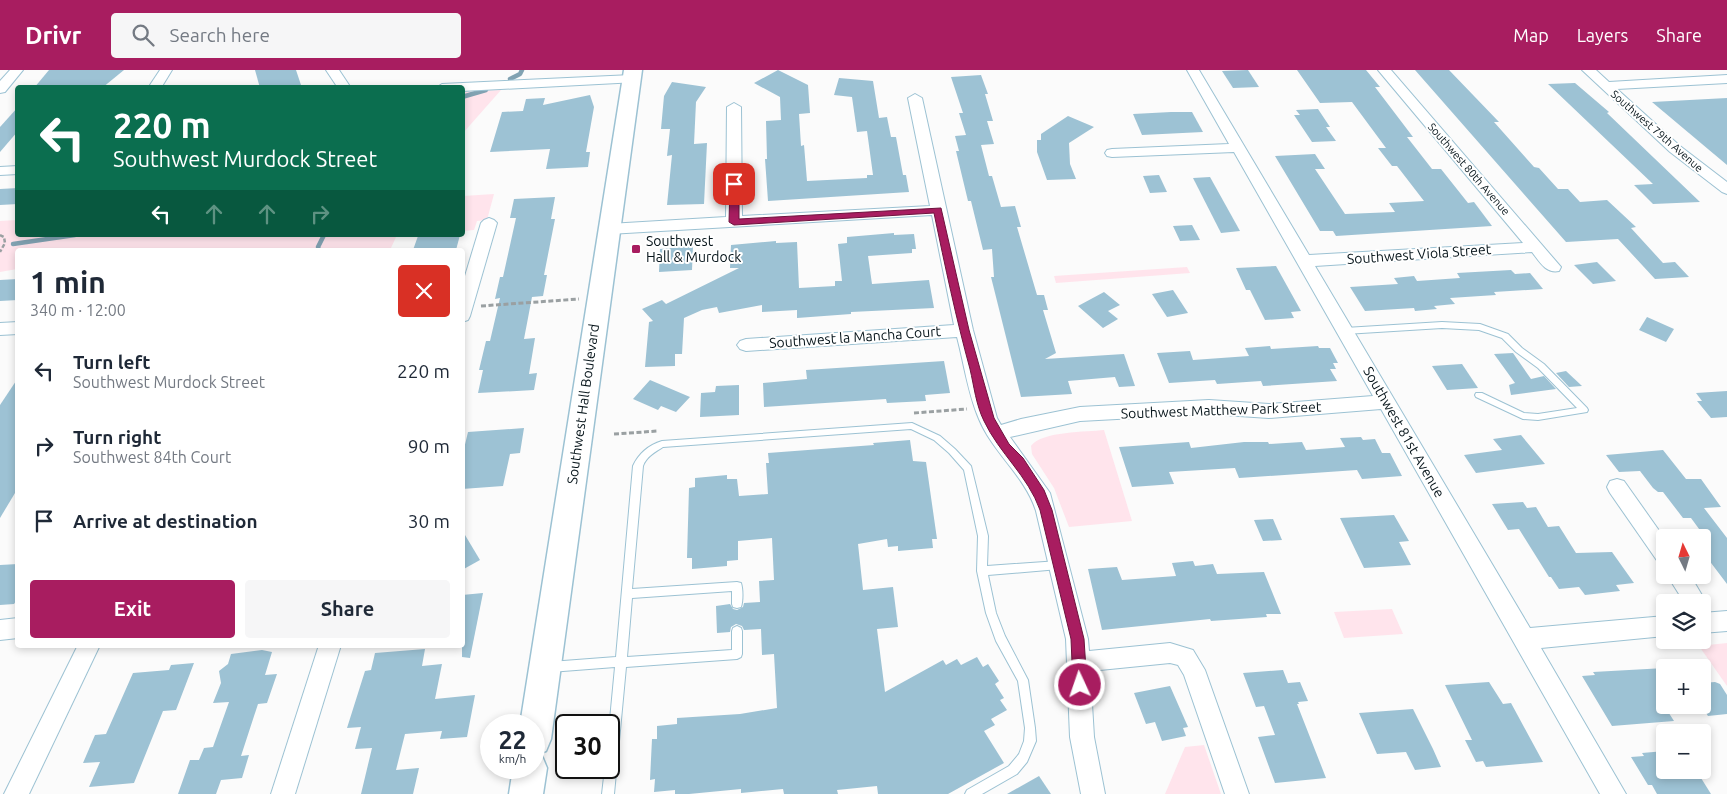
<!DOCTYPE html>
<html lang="en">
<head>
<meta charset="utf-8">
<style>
	body { margin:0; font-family:Ubuntu,sans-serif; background:#f6f6f7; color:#1f2937; height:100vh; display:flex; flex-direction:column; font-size:19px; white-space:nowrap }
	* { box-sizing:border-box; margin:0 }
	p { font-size:16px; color:#747a83 }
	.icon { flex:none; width:28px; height:28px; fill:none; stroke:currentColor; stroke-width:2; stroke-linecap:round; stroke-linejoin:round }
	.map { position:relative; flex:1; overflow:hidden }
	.drawer { position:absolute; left:15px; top:178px; width:450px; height:400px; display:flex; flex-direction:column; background:#fff; border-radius:5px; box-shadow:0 2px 8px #0003 }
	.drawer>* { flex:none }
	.guide { position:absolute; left:15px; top:15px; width:450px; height:152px; border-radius:5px; box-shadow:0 2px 8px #0003; background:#0b6e4f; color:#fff; overflow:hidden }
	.needle { width:32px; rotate:355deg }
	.fabs { position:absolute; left:1656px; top:459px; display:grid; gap:10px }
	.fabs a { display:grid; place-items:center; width:55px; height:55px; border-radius:5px; background:#fff; box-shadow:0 2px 8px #0003; font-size:25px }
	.speed { position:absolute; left:480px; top:644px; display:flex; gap:10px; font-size:25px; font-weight:700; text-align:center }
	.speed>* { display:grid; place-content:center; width:65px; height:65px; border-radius:50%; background:#fff; box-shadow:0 2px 8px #0003; line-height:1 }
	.speed small { font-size:12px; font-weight:400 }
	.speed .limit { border:2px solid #111; border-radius:8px; background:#fff; color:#111 }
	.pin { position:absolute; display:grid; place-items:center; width:42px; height:42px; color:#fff; margin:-21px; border-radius:10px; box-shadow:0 2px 8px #0006 }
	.me { position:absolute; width:55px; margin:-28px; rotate:357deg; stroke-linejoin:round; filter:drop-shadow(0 0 4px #0008) }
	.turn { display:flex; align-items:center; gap:18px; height:105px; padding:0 15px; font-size:22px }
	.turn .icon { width:65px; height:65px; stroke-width:2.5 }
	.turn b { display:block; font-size:35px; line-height:42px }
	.lanes { display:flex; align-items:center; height:48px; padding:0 15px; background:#0003; justify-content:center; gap:25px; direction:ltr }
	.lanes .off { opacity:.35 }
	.round { display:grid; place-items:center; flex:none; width:52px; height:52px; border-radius:5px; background:#f6f6f7 }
	.head { display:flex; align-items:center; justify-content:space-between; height:85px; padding:0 15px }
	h1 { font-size:30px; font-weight:700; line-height:38px }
	.primary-button { display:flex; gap:10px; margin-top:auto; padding:10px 15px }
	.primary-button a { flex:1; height:58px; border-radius:5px; background:#a81d60; color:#fff; font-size:20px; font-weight:700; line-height:58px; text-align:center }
	.primary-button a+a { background:#f6f6f7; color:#1f2937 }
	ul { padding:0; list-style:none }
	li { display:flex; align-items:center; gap:15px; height:75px; padding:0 15px }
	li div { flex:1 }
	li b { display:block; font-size:19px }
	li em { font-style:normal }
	header { display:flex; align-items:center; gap:30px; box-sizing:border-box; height:70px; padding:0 25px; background:#a81d60; color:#fff }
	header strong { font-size:24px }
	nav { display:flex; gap:28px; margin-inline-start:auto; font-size:18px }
	.search { width:350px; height:45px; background:#f6f6f7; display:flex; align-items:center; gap:12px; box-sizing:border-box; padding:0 18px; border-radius:5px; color:#747a83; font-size:19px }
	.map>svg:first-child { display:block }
	.green { fill:#ffe4ec }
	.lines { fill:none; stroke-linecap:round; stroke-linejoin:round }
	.stream { stroke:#81a2b2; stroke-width:4.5 }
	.building { fill:#9dc2d4 }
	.lane-casing { stroke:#9cc2d3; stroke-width:2 }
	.street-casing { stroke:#9cc2d3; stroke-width:2 }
	.secondary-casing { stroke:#9cc2d3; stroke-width:3 }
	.path-far1 { stroke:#9aa0a2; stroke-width:2.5; stroke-dasharray:4 2; stroke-linecap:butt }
	.path { stroke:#9aa0a2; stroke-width:3; stroke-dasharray:5 2.5; stroke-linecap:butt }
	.lane { fill:#fff; fill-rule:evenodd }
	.street { fill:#fff; fill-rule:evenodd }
	.secondary { fill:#fff; fill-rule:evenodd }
	.route { fill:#a81d60; stroke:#6d133e }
	.poi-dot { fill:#a81d60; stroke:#fff; stroke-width:2 }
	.labels { text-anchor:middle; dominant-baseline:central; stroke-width:4; stroke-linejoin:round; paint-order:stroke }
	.far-street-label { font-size:11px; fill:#06141a; stroke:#fff }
	.poi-label { font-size:14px; fill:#06141a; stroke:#fff; text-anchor:start }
	.street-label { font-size:14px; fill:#06141a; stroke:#fff }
</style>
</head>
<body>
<header>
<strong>Drivr</strong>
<div class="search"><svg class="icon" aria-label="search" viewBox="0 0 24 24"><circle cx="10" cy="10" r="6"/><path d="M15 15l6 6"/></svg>Search here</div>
<nav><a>Map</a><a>Layers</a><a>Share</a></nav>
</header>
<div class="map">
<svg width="1727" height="724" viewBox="0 0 1727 724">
	<rect width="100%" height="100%" fill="#fbfbfb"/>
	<g class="green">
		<path d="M501,20L463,63V22Z"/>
		<path d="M494,124L487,150L477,151L474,160L463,161V126Z"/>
		<path d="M17,150L18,165H397L390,180H18L17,199L0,202V151Z"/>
		<path d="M1187,197L1190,203L1056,213L1054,206Z"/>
		<path d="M1104,360L1132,451L1069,457L1054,418L1032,384L1031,376C1042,361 1087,362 1104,360Z"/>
		<path d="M1392,539L1403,564L1344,568L1334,542Z"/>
		<path d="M1727,573V616L1699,576Z"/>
		<path d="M1204,675L1221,724H1165L1185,677Z"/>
	</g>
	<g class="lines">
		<g class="stream">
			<path d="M510,9L520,4L522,0"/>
			<path d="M462,27L486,20"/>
			<path d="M13,174L75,165"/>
			<path d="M319,180L318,177L324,165"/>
		</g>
	</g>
	<g class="building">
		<path d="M49,0H124L102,18H34Z"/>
		<path d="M255,0H296L302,18H260Z"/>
		<path d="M778,0L808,15L810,43L799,44L801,76L804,75L807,111L867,108V105H873L867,61L857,62L852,27L834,25L839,8L873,11L879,48L887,47L891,67H896L903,105H906L909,122L768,131L765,89H767L766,51L781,50L780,27L754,13Z"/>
		<path d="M1248,0L1259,17L1233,18L1222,1Z"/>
		<path d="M1297,0H1366L1380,17H1375L1413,67H1407L1432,99H1441L1468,133L1474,132L1492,156L1336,166L1333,161H1320L1275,86L1315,84L1325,99H1315L1345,144L1395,142L1389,133L1424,131L1397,96H1392L1378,78H1386L1352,32L1320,33Z"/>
		<path d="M1415,0H1449L1499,52H1494L1534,97L1539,98L1558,119H1568L1580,132L1607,130L1636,157L1631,158L1663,193L1675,192L1689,207L1655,209L1618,169L1566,172Z"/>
		<path d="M981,5L988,24H985L993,51H987L994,74L981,75L989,106H992L1001,137L1015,136L1021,157H1017L1037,225H1044L1048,240H1043L1056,283L1045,289L1124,284L1135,316L1119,317L1115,307L1068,311L1072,324L1021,327L991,207H994L992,179L983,180L971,131H968L956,81H959L955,66L966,65L959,43H963L951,7Z"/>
		<path d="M672,12L706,17L696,32L694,74L707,73L704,134L667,135L672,85L667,86L670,59H661L664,26Z"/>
		<path d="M1575,13L1609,42L1607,43L1700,132L1653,134L1634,115L1653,114L1548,14Z"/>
		<path d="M590,25L594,37L586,82H590L588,97L546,99L550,79L490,82L502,42L523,41L526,29L545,28L543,35Z"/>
		<path d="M1727,28V95L1652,32Z"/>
		<path d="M18,37V61L0,82V57Z"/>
		<path d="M1318,39L1330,57H1326L1336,71L1312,72L1294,45H1300L1296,40Z"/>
		<path d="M1171,42H1192L1203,62L1142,65L1133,44Z"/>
		<path d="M1068,46L1094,57L1069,73L1070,94L1076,109L1047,110L1037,82V70H1041V64Z"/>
		<path d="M1159,105L1167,122L1150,123L1143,106Z"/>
		<path d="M1210,107L1240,161L1221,163L1193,108Z"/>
		<path d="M18,118V134L0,135V119Z"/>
		<path d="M555,127L551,149H555L544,205H547L543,226L532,227L524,269L535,268L529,304L537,303L534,320L478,323L483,300H479L486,271H490L500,228L495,229L500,207H503L516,148H510L514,129Z"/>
		<path d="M1192,155L1200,170L1180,171L1173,156Z"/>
		<path d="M894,163V165L914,164L916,179H912V183L868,186L872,214L929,210L934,238L851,242V244L797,248V240L762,242V235L719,243L717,237L702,240L684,248L682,284H675V296L645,297L649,252L653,251L642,239L662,230L666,234L739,198H730L731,175L776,171V173L797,172L799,218L835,216V211H842L838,174L847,173V167Z"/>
		<path d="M460,165L456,180H413L418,166Z"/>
		<path d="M693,176L692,200L659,202L660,179Z"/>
		<path d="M1597,192L1616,211L1593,214L1574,195Z"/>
		<path d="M1276,196L1301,241L1291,242L1294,248L1265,250L1250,220H1246L1236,198Z"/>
		<path d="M1511,200L1515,204L1530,203L1543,219L1494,222L1496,225L1450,228L1455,234L1434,236L1437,239L1415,241L1414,238L1365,241L1350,217L1398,214L1394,208L1414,206L1417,211L1460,208L1457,203Z"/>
		<path d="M18,209V230L0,231V210Z"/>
		<path d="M1173,220L1188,243L1167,247L1152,224Z"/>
		<path d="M1104,222L1120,235L1108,241L1118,249L1103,258L1078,236Z"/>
		<path d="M1647,247L1674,259L1666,272L1639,260Z"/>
		<path d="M1270,276L1271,279L1318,276L1319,278H1330L1338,293H1333L1336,299H1330L1337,311L1263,316L1261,311L1217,314L1215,310L1169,313L1157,283L1190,281L1193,290L1249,286L1245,278Z"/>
		<path d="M1513,283L1531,309L1544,306L1556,319L1511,325L1509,315L1515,313L1494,284Z"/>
		<path d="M944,291L950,323L925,325L926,331L887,333L886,329L764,337L763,313L807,309L806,300Z"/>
		<path d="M1462,294L1478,318L1447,320L1432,296Z"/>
		<path d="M1566,301L1582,316L1569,317L1556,303Z"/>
		<path d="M18,308V418L0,448V335Z"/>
		<path d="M650,310L690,327L676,342L661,336L658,340L633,329Z"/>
		<path d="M739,315V345L700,347L701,323L715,322L716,316Z"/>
		<path d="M1727,321V347L1711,348L1697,331H1702L1696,323Z"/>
		<path d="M524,358L520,383L510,384L503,416L462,419V387L468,362Z"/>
		<path d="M1521,365L1545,394L1476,403L1464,385L1502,380L1493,369Z"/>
		<path d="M1361,367L1363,370L1375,369L1382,383H1390L1402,406L1362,409L1357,400L1239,408L1235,398L1169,402L1174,414L1132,417L1119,377L1189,372L1191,378L1244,372H1268L1269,374L1302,372L1306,380L1345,377L1340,368Z"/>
		<path d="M910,370L913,391L926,392L937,469H932L933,478L898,481V476L888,477L887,469L858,474L863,520L893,517L898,557L877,559L885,622L943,590L946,595L957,589L961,595L977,587L983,597L988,594L999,611L995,614L1004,628L1000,630L1007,640L991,649L995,655L984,661L1004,693L948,724H878L877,716L837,720L838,724H784L783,719L741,723V719L689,724H675V720L654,722L655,709L650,710L652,669H657V656L677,654V648L740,644L777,638L774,584L762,585L761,559L744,560L742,556L736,554L731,557L730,562L717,563L716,536L730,534L733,539L737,540L743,537L744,533L760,532L759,511L774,510L772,468L738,471V490L727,491V496L692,499V488H687L689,418L695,417V408L727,405V409H737L739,426L768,424L766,393H769L768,383L874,375L873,373Z"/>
		<path d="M1663,380L1686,409H1701L1721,437L1704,438L1727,468V514L1702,481V463L1691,448H1683L1663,422H1658L1653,418L1640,401L1619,402L1606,385Z"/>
		<path d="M1523,432L1527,438L1536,437L1548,457L1559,456L1576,483L1612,482L1634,513L1616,515L1620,521L1585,525L1579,517L1559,519L1551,507H1549L1519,459L1508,460L1492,434Z"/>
		<path d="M1394,445L1409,471L1399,472L1411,495L1364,498L1340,448Z"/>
		<path d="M1273,449L1282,470L1263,471L1254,450Z"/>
		<path d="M462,460L480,490L462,500Z"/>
		<path d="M1193,491L1195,496L1213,494L1217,504L1264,502L1281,544H1266L1267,547L1211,551L1210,549L1102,560L1088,499L1117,497L1122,510L1176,506L1172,493Z"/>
		<path d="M18,494V528L14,534L0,535V495Z"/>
		<path d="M483,523L470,588L462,587V525Z"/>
		<path d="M425,579L422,596L442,594L435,629L475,625L467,667L440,669L442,661L405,664L396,700L419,698L413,724H361L372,678L355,679L361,657L347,658L365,601L371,600L375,583Z"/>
		<path d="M262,580L272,582L265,605L277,604L267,633L258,634L241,686L249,685L242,708L221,710L216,724H178L190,690H199L204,678L213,677L229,632L213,633L221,613L219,601L228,594L231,584Z"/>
		<path d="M194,593L176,640L163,641L134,713L89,717L100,692L83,693L95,665L106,664L133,603L169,600L171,595Z"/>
		<path d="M1665,598V637L1674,651L1612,656L1582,606L1595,605L1593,602Z"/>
		<path d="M1283,600L1288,613L1300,612L1308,631L1298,632L1299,634H1297L1326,708L1275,713L1258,667L1275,665L1264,636L1256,637L1243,603Z"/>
		<path d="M1489,612L1503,634L1511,633L1543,692L1486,697L1483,691L1476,692L1465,670H1472L1445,615Z"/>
		<path d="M1715,612L1720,614L1727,625V644L1708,646L1702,637V613Z"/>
		<path d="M1170,616L1188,657L1183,658L1186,666L1162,671L1155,652L1146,654L1134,623Z"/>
		<path d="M1413,639L1433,679L1441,697L1415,700L1406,682L1377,684L1359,643Z"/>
		<path d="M1665,681V700H1696L1711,724H1657L1652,715H1648L1631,687L1644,686L1642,683Z"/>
		<path d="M1039,706L1051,724H1007Z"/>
	</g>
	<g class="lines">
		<defs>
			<g id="lane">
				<path d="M1442,252L1480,254L1508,264L1522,278L1544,294L1587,338L1588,340L1587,342L1538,350L1523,349L1476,327L1475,325L1476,323H1482L1524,343L1538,344L1577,338L1538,298L1516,282L1502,268L1479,260L1442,258L1345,264L1341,261L1345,258Z"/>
				<path d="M912,353L940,366L955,379L971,396L988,466L987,496L1059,491L1062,492L1064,495L1062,498L1059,499L988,505L996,543L1005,566L1028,610L1035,658L1036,671L1027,692L1017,704L982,724H965L967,720L1009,696L1019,684L1024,671L1025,658L1018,611L996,571L986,543L977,501L978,466L964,400L949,383L934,370L911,359L663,377C655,382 646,387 643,396L632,519L737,512L741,513C743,519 743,531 741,537L737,538L733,537L732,534V521L632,528L627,587L732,580V561L733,558L737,556L741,558L742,561V584L741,587L737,589L626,597L614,724H602L605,698H609V660L615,597L550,602L546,600L545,597L546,594L550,592L616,587L633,396C639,383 649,375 662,371Z"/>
			</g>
			<g id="street">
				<path d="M10,0H23L5,22L0,23V11Z"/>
				<path d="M160,0H172L161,18H148Z"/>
				<path d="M326,0H339L351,18H338Z"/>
				<path d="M1187,0H1199L1309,185L1523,173L1378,0H1391L1561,197L1559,201C1546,204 1539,191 1532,182L1315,196L1530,558L1665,546V566L1541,578L1626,724H1600L1381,339L1269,348L1209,344L1080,351L1010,367L1050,423L1088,569L1089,581L1170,573L1193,580L1205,600L1249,724H1225L1184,605L1178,595L1170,593L1090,601L1094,667L1105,724H1081L1070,667L1066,569L1036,441C1025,406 993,383 979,349C968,324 964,293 957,267L746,281L740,279L737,275L740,271L746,269L954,255L932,145L609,164L604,163L601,159L604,155L609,154L726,147L727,37L734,33L741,37L742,146L930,136L908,28L915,24L922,28L973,260L997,348L1001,355L1021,349L1080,337L1209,330L1269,334L1373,326L1234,82L1112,87L1107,86L1105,83L1107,80L1112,79L1229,74Z"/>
				<path d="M1582,0H1596L1609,12L1727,5V13L1617,19L1680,76L1727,112V124L1722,122L1670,82Z"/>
				<path d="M632,5L637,6L639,9L637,12L462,21V18H436L442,14Z"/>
				<path d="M18,96V104L0,105V97Z"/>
				<path d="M489,148L494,150L497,153L470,246L468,250L462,252V216L481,153L484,150Z"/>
				<path d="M18,252V264L0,265V253Z"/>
				<path d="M1617,409L1624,411L1665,469V495L1658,492L1610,423L1607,417L1610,411Z"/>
				<path d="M1667,505H1690L1706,532L1703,539L1702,532H1684Z"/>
				<path d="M1727,541V561L1702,563V543Z"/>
				<path d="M18,548V568L0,570V550Z"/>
				<path d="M78,575H100L29,724H4Z"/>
				<path d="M319,575H341L295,724H271Z"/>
			</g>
			<path id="secondary" d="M624,0H642L551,669L546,681L537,684L542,686L547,698L543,724H509L513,698H534V655H520Z"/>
		</defs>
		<use href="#lane" class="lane-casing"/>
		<use href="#street" class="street-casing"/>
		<use href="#secondary" class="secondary-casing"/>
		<path class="path-far1" d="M0,165L4,167L5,173L0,182"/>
		<g class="path">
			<path d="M481,236L579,229"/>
			<path d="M914,343L967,339"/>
			<path d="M614,364L658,361"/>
		</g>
		<use href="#lane" class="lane"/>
		<use href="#street" class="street"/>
		<use href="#secondary" class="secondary"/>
	</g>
	<path class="route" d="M734,111L739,114V149L941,138L969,260L994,348L1009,374L1023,388L1044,420L1052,440L1084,569L1087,615L1085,619L1080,621L1075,619L1073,615L1071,569L1040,440C1028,406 999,383 984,351C976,335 974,316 970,299C956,248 945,196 934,143L734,155L729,152L730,114Z"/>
	<rect class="poi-dot" x="631" y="174" width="10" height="10" rx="2.5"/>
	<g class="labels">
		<g class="far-street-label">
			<text transform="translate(1657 61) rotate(41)">Southwest 79th Avenue</text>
			<text transform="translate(1469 99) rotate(49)">Southwest 80th Avenue</text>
		</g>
		<g class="poi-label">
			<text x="646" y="171">Southwest<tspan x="646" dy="16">Hall &amp; Murdock</tspan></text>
		</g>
		<g class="street-label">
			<text transform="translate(1419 184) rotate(-4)">Southwest Viola Street</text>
			<text transform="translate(855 267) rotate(-4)">Southwest la Mancha Court</text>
			<text transform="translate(583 334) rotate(-82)">Southwest Hall Boulevard</text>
			<text transform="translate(1221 340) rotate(-2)">Southwest Matthew Park Street</text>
			<text transform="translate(1404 362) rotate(60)">Southwest 81st Avenue</text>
		</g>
	</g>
</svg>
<div class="fabs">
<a><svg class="needle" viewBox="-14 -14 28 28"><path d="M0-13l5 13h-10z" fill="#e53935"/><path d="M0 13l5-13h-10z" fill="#747a83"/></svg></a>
<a><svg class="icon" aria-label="layers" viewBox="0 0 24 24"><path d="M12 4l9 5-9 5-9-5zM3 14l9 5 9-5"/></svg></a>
<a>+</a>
<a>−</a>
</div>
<div class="speed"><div>22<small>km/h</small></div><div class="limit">30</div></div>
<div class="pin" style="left:734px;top:114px;background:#d93025"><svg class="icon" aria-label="arrive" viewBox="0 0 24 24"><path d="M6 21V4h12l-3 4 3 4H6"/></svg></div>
<svg class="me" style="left:1080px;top:615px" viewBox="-20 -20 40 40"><circle r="17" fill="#a81d60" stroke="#fff" stroke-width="3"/><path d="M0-11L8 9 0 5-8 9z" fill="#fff"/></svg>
<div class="guide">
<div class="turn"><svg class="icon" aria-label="left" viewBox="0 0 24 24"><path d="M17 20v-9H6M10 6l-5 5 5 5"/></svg><div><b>220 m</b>Southwest Murdock Street</div></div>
<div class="lanes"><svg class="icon" aria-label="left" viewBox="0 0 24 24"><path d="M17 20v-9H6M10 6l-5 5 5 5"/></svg><svg class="icon off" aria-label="ahead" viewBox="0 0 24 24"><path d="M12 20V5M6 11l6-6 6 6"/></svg><svg class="icon off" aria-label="ahead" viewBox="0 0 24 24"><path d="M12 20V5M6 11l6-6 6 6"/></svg><svg class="icon off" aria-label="right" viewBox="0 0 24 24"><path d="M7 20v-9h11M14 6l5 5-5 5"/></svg></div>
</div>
<section class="drawer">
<div class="head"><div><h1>1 min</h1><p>340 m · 12:00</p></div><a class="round" style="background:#d93025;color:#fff"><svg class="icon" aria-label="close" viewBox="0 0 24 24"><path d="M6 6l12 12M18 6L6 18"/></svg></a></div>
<ul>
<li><svg class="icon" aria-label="left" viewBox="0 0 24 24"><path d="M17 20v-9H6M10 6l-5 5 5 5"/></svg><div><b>Turn left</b><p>Southwest Murdock Street</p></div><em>220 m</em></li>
<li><svg class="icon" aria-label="right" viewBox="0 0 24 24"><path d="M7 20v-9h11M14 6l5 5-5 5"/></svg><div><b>Turn right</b><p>Southwest 84th Court</p></div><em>90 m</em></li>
<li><svg class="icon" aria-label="arrive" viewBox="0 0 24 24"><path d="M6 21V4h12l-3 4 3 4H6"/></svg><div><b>Arrive at destination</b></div><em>30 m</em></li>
</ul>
<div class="primary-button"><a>Exit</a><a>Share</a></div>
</section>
</div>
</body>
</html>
